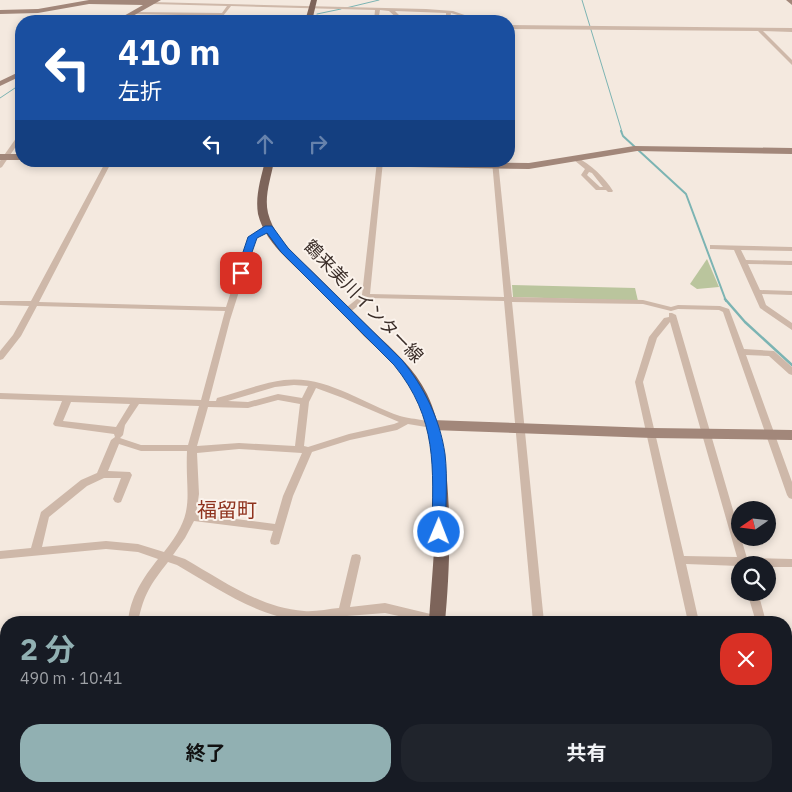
<!DOCTYPE html>
<html lang="ja">
<head>
<meta charset="utf-8">
<style>
	body { margin:0; font-family:"IBM Plex Sans","Noto Sans JP",sans-serif; background:#20242c; color:#f1f3f6; height:100vh; display:flex; flex-direction:column; font-size:19px; white-space:nowrap }
	* { box-sizing:border-box; margin:0 }
	p { font-size:16px; color:#9ea1a6 }
	.icon { flex:none; width:28px; height:28px; fill:none; stroke:currentColor; stroke-width:2; stroke-linecap:round; stroke-linejoin:round }
	.map { position:relative; flex:1; overflow:hidden }
	.side { position:absolute; left:0px; top:616px; width:792px; height:176px; display:flex; flex-direction:column; background:#171b24; border-radius:20px 20px 0 0; box-shadow:0 2px 8px #0003 }
	.side>* { flex:none }
	.top-card { position:absolute; left:15px; top:15px; width:500px; height:152px; border-radius:20px; box-shadow:0 2px 8px #0003; background:#1a4fa0; color:#fff; overflow:hidden }
	.needle { width:32px; rotate:256deg }
	.tools { position:absolute; left:731px; top:501px; display:grid; gap:10px }
	.tools a { display:grid; place-items:center; width:45px; height:45px; border-radius:50%; background:#171b24; box-shadow:0 2px 8px #0003; font-size:25px }
	.pin { position:absolute; display:grid; place-items:center; width:42px; height:42px; color:#fff; margin:-21px; border-radius:10px; box-shadow:0 2px 8px #0006 }
	.me { position:absolute; width:55px; margin:-28px; rotate:1deg; stroke-linejoin:round; filter:drop-shadow(0 0 4px #0008) }
	.turn { display:flex; align-items:center; gap:18px; height:105px; padding:0 20px; font-size:22px }
	.turn .icon { width:65px; height:65px; stroke-width:2.5 }
	.turn b { display:block; font-size:35px; line-height:42px }
	.lanes { display:flex; align-items:center; height:48px; padding:0 20px; background:#0003; justify-content:center; gap:25px; direction:ltr }
	.lanes .off { opacity:.35 }
	.round { display:grid; place-items:center; flex:none; width:52px; height:52px; border-radius:20px; background:#20242c }
	.head { display:flex; align-items:center; justify-content:space-between; height:85px; padding:0 20px }
	h1 { font-size:30px; font-weight:700; line-height:38px; color:#91b0b2 }
	.button { display:flex; gap:10px; margin-top:auto; padding:10px 20px }
	.button a { flex:1; height:58px; border-radius:20px; background:#91b0b2; color:#111; font-size:20px; font-weight:700; line-height:58px; text-align:center }
	.button a+a { background:#20242c; color:#f1f3f6 }
	.map>svg:first-child { display:block }
	.green { fill:#bac59d }
	.lines { fill:none; stroke-linecap:round; stroke-linejoin:round }
	.stream-far2 { stroke:#7cb4b3; stroke-width:1 }
	.stream-far1 { stroke:#7cb4b3; stroke-width:2 }
	.stream { stroke:#7cb4b3; stroke-width:2.5 }
	.street { fill:#ceb8a9; fill-rule:evenodd }
	.secondary { fill:#a2877a; fill-rule:evenodd }
	.primary { fill:#7d645a; fill-rule:evenodd }
	.route { fill:#1a73e8; stroke:#114b97 }
	.labels { text-anchor:middle; dominant-baseline:central; stroke-width:4; stroke-linejoin:round; paint-order:stroke }
	.street-label { font-size:18px; fill:#3b2e29; stroke:#fbf3ec }
	.quarter-label { font-size:20px; fill:#8f321d; stroke:#fbf3ec }
</style>
</head>
<body>
<div class="map">
<svg width="792" height="792" viewBox="0 0 792 792">
	<rect width="100%" height="100%" fill="#f4e9df"/>
	<g class="green">
		<path d="M707,259L719,287L697,289L690,284Z"/>
		<path d="M512,285L635,288L638,301L513,297Z"/>
	</g>
	<g class="lines">
		<g class="stream-far2">
			<path d="M582,0L622,132"/>
			<path d="M346,8L379,0"/>
			<path d="M317,14L341,9"/>
			<path d="M284,21L302,17"/>
			<path d="M0,98L21,84"/>
		</g>
		<path class="stream-far1" d="M621,131L623,136L686,194L726,301"/>
		<path class="stream" d="M725,299L745,322L792,365"/>
		<g class="street">
			<path d="M150,2L426,9L453,11L482,21H476L451,13L450,21H440L446,19V13L395,11L405,21H400L389,11L380,10L378,21H374L375,10L231,6L223,16L134,14L132,13L134,12L222,13L227,6L152,4H150Z"/>
			<path d="M509,25L792,28V32L763,31L792,60V65L758,31L509,29Z"/>
			<path d="M21,133V139L2,167L0,168V161L19,134Z"/>
			<path d="M576,157C591,164 605,178 613,191L612,192H608L606,190H596L581,175L585,169L574,160V158ZM589,172L592,173L603,187H600L587,175Z"/>
			<path d="M106,161H112L39,302L226,307L249,237L267,227H271V229L256,238L230,320L209,401H216L217,398C239,392 261,383 284,380C326,375 362,403 400,416C409,419 432,420 437,425L432,428L408,424L397,430L350,440L312,452L293,496L279,544L275,545L271,544L270,541L273,531L194,521L185,538L173,555L185,559C222,580 260,608 304,611C315,612 328,609 339,608L351,558L352,555L356,554L360,555L361,558L350,607L385,603L443,617L447,619L448,622H426L385,613L347,616L343,619L339,617C328,618 315,621 304,621C257,617 217,588 177,565L168,562C150,585 144,594 138,622H128C130,597 143,578 158,559L138,552L106,549L0,559V551L31,548L41,512L81,480L97,473L111,440L115,437L114,434L55,426L53,424L62,401L0,399V393L201,400L225,311L37,306L21,336L3,359L0,360V351L13,335L29,306L0,305V301H31ZM294,385L308,386L302,398L278,394L248,402L228,401L275,387ZM316,388L343,398L399,422L394,424L349,434L308,447L304,446L309,402ZM278,400L300,404L295,446L239,443L197,446L208,407L248,408ZM71,402L130,404L116,427L63,421ZM139,404L199,406L188,445H141L120,438L123,435L125,425ZM119,444L141,451H187C185,499 197,511 164,552L138,544L106,541L42,547L49,517L87,486L104,478H121L113,499L115,502L118,503L121,502L132,475L130,472L108,471ZM239,449L302,453L283,496L275,524L196,514L199,494L197,453Z"/>
			<path d="M377,161H383L370,294L504,297L492,161H498L512,297L643,300L671,307L678,305L720,306L729,309L744,349L774,351L792,367V375L789,374L769,356L746,355L792,482V499L789,498L787,495L723,312L719,310L678,309L671,311L643,304L512,302L544,622H533L504,301L368,298L349,313H343L342,311L362,295Z"/>
			<path d="M710,245L792,247V251L741,250L746,260L792,261V265L748,264L760,290L792,291V295L762,294L766,305L792,323V330L760,308L734,250L713,249H710Z"/>
			<path d="M669,313H672L676,315L740,534V538H741L747,558L792,559V567H768V565H740V567L739,566L686,564L699,622H688L635,382L649,337L664,318L669,317ZM670,322L737,557L684,556L643,382L657,338Z"/>
			<path d="M747,592H758L766,622H756Z"/>
			<path d="M786,704L790,705L792,709V735L788,733L786,730Z"/>
			<path d="M77,786H89L87,792H75Z"/>
			<path d="M259,786H271L269,792H257Z"/>
			<path d="M723,786H738L741,792H726Z"/>
		</g>
		<g class="secondary">
			<path d="M89,0H161L124,21H115L143,5L89,4L38,13L0,14V10L38,9Z"/>
			<path d="M786,0H792V5Z"/>
			<path d="M21,71V76L0,86V81Z"/>
			<path d="M634,146L792,148V154L637,151L529,169L235,164L231,161L529,163Z"/>
			<rect x="0" y="154" width="21" height="6"/>
			<path d="M432,420L652,428L792,430V440L652,438L432,430L426,425Z"/>
			<path d="M0,697L6,698V714L0,713Z"/>
			<path d="M376,786H419L421,792H378Z"/>
		</g>
		<g class="primary">
			<path d="M311,0H317L312,21H305Z"/>
			<path d="M265,161H274C271,178 264,196 268,213C274,237 294,254 311,270C332,290 352,311 373,331C393,350 415,369 427,394C455,452 451,558 445,622H429C433,552 447,458 414,393C403,370 382,353 364,336C344,315 323,294 303,274C285,257 264,239 258,214C255,196 261,178 265,161Z"/>
			<rect x="428" y="786" width="18" height="6"/>
		</g>
	</g>
	<path class="route" d="M265,226H272L288,248L402,360C424,387 440,419 445,454C448,479 445,507 446,532L444,536L439,538L432,532C433,467 438,419 394,365L281,252L267,233L257,238L244,275L236,273L248,237Z"/>
	<g class="labels">
		<g class="street-label">
			<text transform="translate(364 301) rotate(46)">鶴来美川インター線</text>
		</g>
		<g class="quarter-label">
			<text x="227" y="509">福留町</text>
		</g>
	</g>
</svg>
<div class="tools">
<a><svg class="needle" viewBox="-14 -14 28 28"><path d="M0-13l5 13h-10z" fill="#e53935"/><path d="M0 13l5-13h-10z" fill="#9ea1a6"/></svg></a>
<a><svg class="icon" aria-label="search" viewBox="0 0 24 24"><circle cx="10" cy="10" r="6"/><path d="M15 15l6 6"/></svg></a>
</div>
<div class="pin" style="left:241px;top:273px;background:#d93025"><svg class="icon" aria-label="arrive" viewBox="0 0 24 24"><path d="M6 21V4h12l-3 4 3 4H6"/></svg></div>
<svg class="me" style="left:439px;top:532px" viewBox="-20 -20 40 40"><circle r="17" fill="#1a73e8" stroke="#fff" stroke-width="3"/><path d="M0-11L8 9 0 5-8 9z" fill="#fff"/></svg>
<div class="top-card">
<div class="turn"><svg class="icon" aria-label="left" viewBox="0 0 24 24"><path d="M17 20v-9H6M10 6l-5 5 5 5"/></svg><div><b>410 m</b>左折</div></div>
<div class="lanes"><svg class="icon" aria-label="left" viewBox="0 0 24 24"><path d="M17 20v-9H6M10 6l-5 5 5 5"/></svg><svg class="icon off" aria-label="ahead" viewBox="0 0 24 24"><path d="M12 20V5M6 11l6-6 6 6"/></svg><svg class="icon off" aria-label="right" viewBox="0 0 24 24"><path d="M7 20v-9h11M14 6l5 5-5 5"/></svg></div>
</div>
<section class="side">
<div class="head"><div><h1>2 分</h1><p>490 m · 10:41</p></div><a class="round" style="background:#d93025;color:#fff"><svg class="icon" aria-label="close" viewBox="0 0 24 24"><path d="M6 6l12 12M18 6L6 18"/></svg></a></div>
<div class="button"><a>終了</a><a>共有</a></div>
</section>
</div>
</body>
</html>
